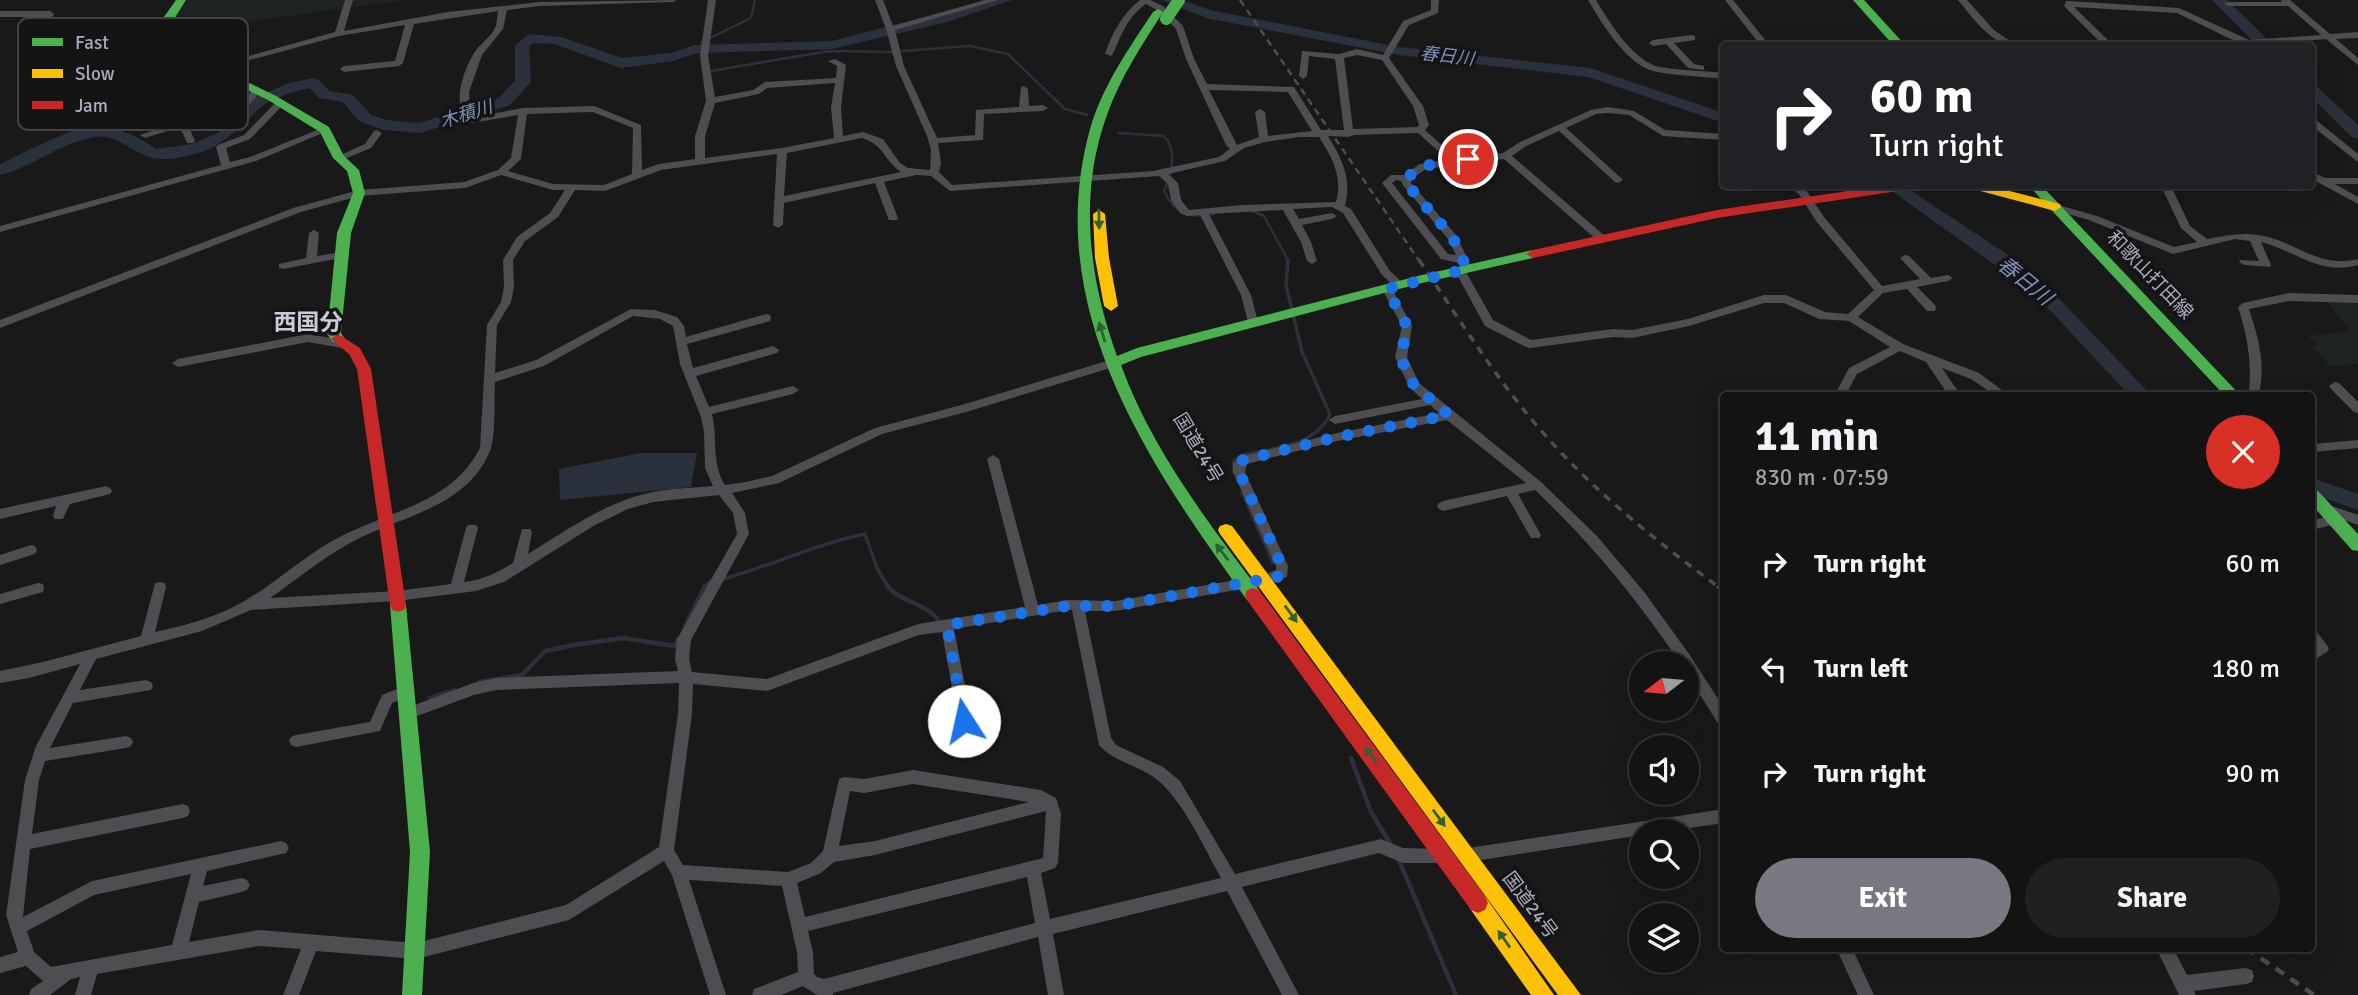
<!DOCTYPE html>
<html lang="en">
<head>
<meta charset="utf-8">
<style>
	body { margin:0; font-family:Signika,"Noto Sans JP",sans-serif; background:#202021; color:#f1f3f6; height:100vh; display:flex; flex-direction:column; font-size:26px; white-space:nowrap }
	* { box-sizing:border-box; margin:0 }
	p { font-size:23px; color:#9d9ea0 }
	.icon { flex:none; width:38px; height:38px; fill:none; stroke:currentColor; stroke-width:2; stroke-linecap:round; stroke-linejoin:round }
	.map { position:relative; flex:1; overflow:hidden }
	.drawer { position:absolute; left:1720px; top:392px; width:595px; height:560px; display:flex; flex-direction:column; background:#131313; border-radius:7px; box-shadow:0 7px 28px #0002,0 0 0 2px #323233 }
	.drawer>* { flex:none }
	.top-card { position:absolute; left:1720px; top:42px; width:595px; height:147px; border-radius:7px; box-shadow:0 7px 28px #0002,0 0 0 2px #323233; background:#202124; color:#fff; overflow:hidden }
	.needle { width:46px; rotate:254deg }
	.tools { position:absolute; left:1629px; top:651px; display:grid; gap:14px }
	.tools a { display:grid; place-items:center; width:70px; height:70px; border-radius:50%; background:#131313; box-shadow:0 7px 28px #0002,0 0 0 2px #323233; font-size:35px }
	.pin { position:absolute; display:grid; place-items:center; width:60px; height:60px; color:#fff; margin:-30px; border:4px solid #fff; border-radius:50%; box-shadow:0 2px 7px #0007 }
	.me { position:absolute; width:77px; margin:-38px; rotate:350deg; stroke-linejoin:round; filter:drop-shadow(0 0 5px #0008) }
	.turn { display:flex; align-items:center; gap:24px; height:147px; padding:0 35px; font-size:32px }
	.turn .icon { width:91px; height:91px; stroke-width:2.5 }
	.turn b { display:block; font-size:49px; line-height:60px }
	.round { display:grid; place-items:center; flex:none; width:74px; height:74px; border-radius:37px; background:#202021 }
	.head { display:flex; align-items:center; justify-content:space-between; height:119px; padding:0 35px }
	h1 { font-size:42px; font-weight:700; line-height:52px }
	.cta { display:flex; gap:14px; margin-top:auto; padding:14px 35px }
	.cta a { flex:1; height:80px; border-radius:42px; background:#777882; color:#fff; font-size:28px; font-weight:700; line-height:80px; text-align:center }
	.cta a+a { background:#202021; color:#f1f3f6 }
	ul { padding:0; list-style:none }
	li { display:flex; align-items:center; gap:21px; height:105px; padding:0 35px }
	li div { flex:1 }
	li b { display:block; font-size:26px }
	li em { font-style:normal }
	.map>svg:first-child { display:block }
	.green { fill:#1d2420 }
	.water { fill:#2b313c }
	.lines { fill:none; stroke-linecap:round; stroke-linejoin:round }
	.stream-far2 { stroke:#2b313c; stroke-width:2.5 }
	.stream-far1 { stroke:#2b313c; stroke-width:3.5 }
	.stream { stroke:#2b313c; stroke-width:4.5 }
	.river { fill:#2b313c; fill-rule:evenodd }
	.street { fill:#4d4d52; fill-rule:evenodd }
	.fast { fill:#4caf50; fill-rule:evenodd }
	.slow { fill:#ffc107; fill-rule:evenodd }
	.jam { fill:#c62828; fill-rule:evenodd }
	.rail-far2 { stroke:#4d4e52; stroke-width:2.5; stroke-dasharray:7 5; stroke-linecap:butt }
	.rail-far1 { stroke:#4d4e52; stroke-width:3.5; stroke-dasharray:8 7; stroke-linecap:butt }
	.rail { stroke:#4d4e52; stroke-width:4.5; stroke-dasharray:10 8; stroke-linecap:butt }
	.fast-bridge { stroke:#4caf50; stroke-width:12 }
	.oneway { fill:#306132 }
	.route { stroke:#1a73e8; stroke-width:12; stroke-dasharray:0 21.6 }
	.labels { text-anchor:middle; dominant-baseline:central; stroke-width:7; stroke-linejoin:round; paint-order:stroke }
	.far-water-label { font-size:18px; font-style:italic; fill:#7f91b7; stroke:#141315 }
	.street-label { font-size:19px; fill:#aaabbb; stroke:#141315 }
	.water-label { font-size:21px; font-style:italic; fill:#7f91b7; stroke:#141315 }
	.quarter-label { font-size:23px; font-weight:bold; fill:#cbccd7; stroke:#141315 }
	.key { fill:#141315; stroke:#414147; stroke-width:2 }
	.key-label { font-size:19px; fill:#aaabbb }
</style>
</head>
<body>
<div class="map">
<svg width="2358" height="995" viewBox="0 0 2358 995">
	<rect width="100%" height="100%" fill="#191919"/>
	<g class="green">
		<path d="M185,0H406L207,27L173,22Z"/>
		<path d="M2324,299L2358,302V364L2330,366L2312,346L2318,345L2308,336L2351,331Z"/>
	</g>
	<path class="water" d="M641,453H697L691,487L560,500L559,469Z"/>
	<g class="lines">
		<g class="stream-far2">
			<path d="M701,48L702,42L751,18L755,0"/>
			<path d="M711,71L829,51L889,52L970,46L1008,54L1065,109L1087,115"/>
			<path d="M1119,133L1164,136C1178,151 1171,175 1164,191C1177,216 1187,218 1214,214"/>
			<path d="M1253,211L1264,216L1289,262"/>
		</g>
		<g class="stream-far1">
			<path d="M1234,472V461L1242,455C1273,448 1315,447 1330,414L1302,352L1286,285L1288,260"/>
			<path d="M1242,492L1273,563"/>
			<path d="M720,580C769,567 815,544 865,534L877,568L889,588"/>
			<path d="M704,588L712,580"/>
		</g>
		<g class="stream">
			<path d="M887,586C902,603 926,603 939,621"/>
			<path d="M685,626L705,586"/>
			<path d="M479,682L522,675L545,651L574,645L623,638L675,646L678,639"/>
			<path d="M430,698L455,690"/>
			<path d="M1351,758L1371,812L1391,845"/>
			<path d="M1398,858L1456,995"/>
		</g>
		<g class="river">
			<path d="M990,0H1012L947,22L832,49L697,53L673,61L621,68L554,44L533,43L529,46L531,82L510,105L420,133L383,130L359,121L343,102L319,98L310,88C295,91 272,97 261,107C240,125 228,143 201,152C186,157 164,162 149,157C132,152 116,133 95,137C61,142 33,167 0,175V164C22,154 73,126 96,126C116,126 141,138 156,149L192,144L218,133L251,99L289,83L314,78L319,80L329,91L353,95L371,115L386,120L419,123L498,99L515,81V45L530,34L561,37L622,58L671,53L695,45L832,41Z"/>
			<path d="M1162,0H1182L1210,10L1399,47L1590,68L1724,113V123L1588,77L1399,55L1206,18Z"/>
			<path d="M2212,0H2227L2274,46H2258Z"/>
			<path d="M2312,85L2317,87L2358,125V139L2352,137L2312,98Z"/>
			<path d="M1885,186H1904L2008,255L2045,284L2152,396H2130L2033,292Z"/>
			<path d="M2312,478L2358,494V510L2312,494Z"/>
		</g>
		<g class="street">
			<path d="M345,0H353L344,31L448,12L539,2L677,0L673,2L539,6L507,10L503,29L482,55L469,92L470,111L474,117L523,108L594,106L641,125L642,170L659,164L695,159V136L706,101L700,56L708,0H716L708,56L715,97L753,90L765,82L836,78L837,66L828,61L835,59L846,65L841,107L843,136L863,132L883,139L900,163L908,168L930,170L931,150L927,136L896,66L886,29L875,0H883L893,26L985,0H998L895,30L904,66L937,138L975,135L976,110L1019,107L1021,87L1024,86L1028,89L1029,106L1043,105L1048,108L1043,111L984,114L983,140L938,143L941,163L939,172L952,185L1153,171L1219,157L1230,149L1226,145L1186,59L1176,29L1157,10L1146,4C1127,17 1121,36 1112,56L1105,54C1112,33 1123,13 1140,0H1150L1163,6L1183,26L1194,59L1207,84L1294,87L1321,130H1344L1335,59L1309,56L1307,76L1303,79L1299,76L1302,51L1339,54L1357,49L1383,55L1403,21L1431,10V0H1439L1438,13L1409,25L1389,58L1423,106L1429,125L1425,130L1457,159L1503,153L1520,142L1591,110L1608,107L1634,111L1665,130L1724,134V140L1663,136L1629,115L1608,113L1596,114L1566,128L1621,178L1623,180L1618,183L1615,182L1559,131L1526,146L1512,156L1606,237L1607,239L1602,242L1598,241L1504,159L1426,169L1411,179V183L1457,236L1472,269L1466,272L1493,320L1531,340L1613,329L1632,330L1688,319L1764,295H1786L1825,312L1848,314L1874,290L1816,221L1799,194L1788,186H1799L1806,190L1824,217L1882,286L1920,279L1900,258L1905,255L1909,256L1931,278L1948,275L1953,278L1948,281L1917,287L1935,305L1936,308L1935,311H1927L1907,289L1883,293L1858,317L1903,344L1979,373L2010,396H1996L1971,379L1942,368L1960,394L1945,396L1947,393L1926,362L1900,351L1857,374L1845,396H1834L1849,368L1890,347L1849,321L1819,319L1784,303H1764L1689,326L1632,338L1613,337L1530,348L1526,347L1485,326L1455,271L1456,269L1461,268L1459,263L1441,259L1382,183L1391,175H1404L1420,164L1448,160L1418,133L1353,135L1349,137L1328,136C1342,159 1352,178 1345,206L1351,209L1390,271L1403,283L1404,285L1403,287H1395L1382,275L1343,213L1332,207L1293,209L1299,219L1332,213L1337,216L1332,219L1302,225L1311,242L1317,261L1312,264L1307,261L1301,242L1283,210L1209,214L1251,295L1258,322L1253,326L1248,322L1241,295L1200,215L1187,216L1180,213L1171,200L1168,184L1159,176L950,191L931,176L916,175L884,182L898,218L897,220H889L888,218L875,183L784,203L783,225L778,228L773,225L777,154L661,170L605,191L575,190L558,217L525,241L513,260L514,287L511,302L497,325L495,373L536,360L631,309L655,310L677,317L684,326L686,337L766,314L770,315L771,318L770,321L687,344L693,368L773,346L779,350L777,353L696,376L709,407L793,386L799,390L793,394L712,414C718,438 711,463 725,485L746,482L772,476L875,428L965,404L1113,359L1119,363L1117,366L966,412L882,434L779,483L732,493L745,513L749,534L691,640L689,659L692,672L767,679L918,624L1025,607L987,459L993,455L999,459L1038,605L1068,600L1115,601L1264,575L1276,570V566L1233,472V464L1239,457L1337,433L1439,413L1430,405L1335,424L1329,420L1335,416L1422,399L1410,388L1395,357L1402,326L1382,289L1387,285L1391,287L1412,326L1407,357L1419,383L1541,482L1597,536L1645,593L1689,654L1724,708V727L1719,725L1687,674V663H1680C1638,600 1590,542 1535,490L1518,494L1541,535L1539,538H1531L1507,496L1443,511L1439,509L1437,506L1439,503L1443,501L1526,483L1447,420L1337,441L1247,464L1245,472L1288,566L1287,577L1265,585L1115,611H1085L1111,738L1116,745L1163,767L1180,781L1235,874L1381,839L1403,848L1443,849L1448,851L1451,856L1448,861L1443,863H1403L1379,853L1242,887L1299,995H1282L1227,891L1053,934L1064,995H1048L1038,937L833,993V995H817L803,986L781,995H752L754,989L798,972L797,952L782,886L689,880L726,995H710L672,875L664,861L569,920L416,959L316,951L299,995H283L301,949L259,946L97,974L91,995H75L80,977L71,979L50,995H29L31,989L43,981L26,966L0,973V957L18,952L6,915L25,780L36,746L80,664L29,678L0,683V671L43,662L141,636L154,587L155,583L160,582L165,583L166,587L155,632C187,625 218,617 246,600C277,582 303,557 334,540C386,511 451,505 480,448L487,325L501,302L504,287L503,260L517,237L550,213L565,190H553L501,175L465,188L359,196L301,212L0,328V320L293,208L359,190L464,182L498,170L511,158L518,115L472,123C449,110 463,71 474,53C480,44 491,37 495,28C497,23 497,16 498,11L414,24L403,63L399,66L344,72L340,69L344,66L395,61L405,25L339,36L209,71L205,68L335,32ZM1357,55L1382,60L1413,106L1419,125L1417,127L1353,129L1344,58ZM835,83L831,107L834,138L782,148L705,158V136L715,103L759,94L767,88ZM1209,90L1288,92L1312,131L1268,136L1265,112L1260,109L1255,112L1259,137L1237,145ZM593,112L633,128L632,174L604,185L553,184L508,171L521,159L527,114ZM1299,137H1319C1332,157 1343,177 1336,202L1242,205L1189,210L1181,200L1178,183L1168,174L1225,161L1244,148L1265,142ZM862,138C887,147 882,159 901,172L784,196L787,153ZM1396,180L1401,181L1403,185L1448,239L1456,255L1448,254L1392,183ZM633,316L660,319L673,326L680,364L701,417L704,432L705,468L713,486C693,488 673,488 653,492C607,501 567,530 528,554L532,532L530,529H522L513,563C497,573 483,580 464,582L478,528L476,525H468L466,528L451,584L397,591L270,598C296,580 321,559 350,543C399,516 466,509 490,451C496,437 494,399 495,382L544,366ZM719,495L733,513L737,534L677,639L675,659L678,671L496,678L473,683L404,709L402,713L404,717L409,719L474,695L496,690L679,683L678,714L659,847L566,905L416,943L259,930L189,942L199,902L242,892L247,890L250,885L247,880L242,878L203,886L207,871L286,853L289,848L286,843L281,841L92,881L23,917L30,849L183,818L188,816L190,811L188,806L183,804L32,834L39,780L45,761L126,748L131,746L133,742L131,738L126,736L50,748L73,703L151,690L153,686L151,682L146,680L80,690L96,659L202,631L251,610L397,601L476,591L504,582L595,525L628,509L653,502ZM1068,610H1072L1099,745C1114,762 1137,765 1155,778C1181,797 1205,849 1221,878L1050,919L1041,873L1055,868L1058,863L1061,814L1056,798L1041,790L913,770L864,779L844,777L839,779L823,851L811,863L788,872L683,865L674,850L692,714L693,684L767,691L919,635L942,632L958,721L960,725L965,727L970,725L972,721L954,629ZM913,784L1029,802L875,841L839,846L850,791L864,793ZM1046,811L1043,858L805,917L797,883L821,873L834,862L875,855ZM191,874L172,945L51,967L34,952L27,931L94,895ZM1027,877L1035,923L824,979L817,977L814,974L813,952L808,931Z"/>
			<path d="M1588,0H1596C1610,23 1628,53 1653,65C1666,70 1708,71 1724,73V79C1701,76 1676,76 1653,71C1626,64 1601,22 1588,0Z"/>
			<path d="M1725,0H1733L1770,46H1761Z"/>
			<path d="M1958,0H1967L1994,30L2017,46C1992,46 1973,18 1958,0Z"/>
			<path d="M2281,0H2290L2330,34L2358,32V38L2336,39L2358,58V65L2326,39L2245,46L2177,13L2074,7L2114,46H2104L2064,6L2066,1H2069L2179,8L2249,40L2321,35L2288,6H2228L2224,4L2228,2H2282Z"/>
			<path d="M0,11H50L54,14L24,66L17,64L44,17H0Z"/>
			<path d="M1692,35L1695,36V40L1674,43L1694,64L1704,66V70L1688,68L1666,44L1653,46L1649,43L1653,40Z"/>
			<path d="M256,88L261,91L248,106L188,125L195,141L193,143H187L180,127L145,138L140,135L242,102L253,89Z"/>
			<path d="M280,100L285,103L283,105L250,139L226,148L230,162L250,157L322,128L325,127L330,130L256,161L0,232V226L221,165L216,147L218,145L244,135L277,101Z"/>
			<path d="M2312,120H2316L2358,154V162L2312,126Z"/>
			<path d="M377,130L382,133L371,148L342,160L339,161L334,158L365,144L374,131Z"/>
			<path d="M2312,172L2325,178H2358V184H2335L2358,197V204L2312,179Z"/>
			<path d="M2161,186H2171L2190,226L2207,239C2228,235 2247,231 2268,237C2301,246 2321,268 2358,259V265C2320,276 2296,251 2261,242L2271,265L2270,267L2244,265L2239,262L2240,260L2259,261L2250,241L2235,239L2173,254L2089,220L2051,209L2050,207L2055,204L2097,216L2174,247L2197,242L2181,228Z"/>
			<path d="M314,230L319,233L317,256L342,252L347,255L346,257L283,269L279,268V264L306,258L309,233Z"/>
			<path d="M2289,293L2358,295V303L2289,301L2249,309C2258,336 2267,368 2258,396H2242L2249,391C2252,361 2247,335 2238,307L2243,303Z"/>
			<path d="M308,334L342,340L348,344L342,348L308,342L178,367L172,363L178,359Z"/>
			<path d="M2335,382L2339,383L2358,402V413L2354,412L2331,389L2329,386Z"/>
			<path d="M2358,440V448L2312,452V444Z"/>
			<path d="M106,486L110,488L112,491L110,494L70,504L63,519H55L53,516L56,506L0,519V509Z"/>
			<path d="M2329,505L2358,515V525L2325,513L2323,510L2325,507Z"/>
			<path d="M2332,516L2336,518L2338,521L2336,524L2312,530V520Z"/>
			<path d="M31,545L35,546L37,550L35,554L0,565V555Z"/>
			<path d="M38,583L43,584L44,588L43,592L0,604V594Z"/>
			<path d="M2312,630L2317,632L2329,648L2327,652L2312,661Z"/>
			<path d="M407,685L412,687L414,691L412,695L392,703L380,731L296,747L291,745L289,741L291,737L296,735L370,722L382,695Z"/>
			<path d="M1724,809V823L1669,831H1642V835L1468,862L1463,860L1460,855L1463,850L1468,848Z"/>
			<path d="M1836,948H1852L1874,995H1858Z"/>
			<path d="M2156,948H2173L2187,975L2246,968L2252,970L2254,976L2252,982L2246,984L2194,991L2196,995H2179Z"/>
		</g>
		<g class="fast">
			<path d="M176,0H186L161,40L276,96L329,127L344,156L359,170L365,193L351,233L341,333L345,339L343,342H333L327,334L337,233L353,193L347,171L333,158L320,132L268,100L152,44L149,38Z"/>
			<path d="M1853,0H1864L1906,46H1894Z"/>
			<path d="M1158,9L1163,12C1142,45 1120,78 1107,115C1078,194 1089,279 1117,356L1137,348L1422,275L1533,250L1540,254L1533,258L1422,283L1141,357L1121,365C1151,448 1207,521 1259,590L1261,595L1259,600L1253,602L1247,600C1147,462 1041,307 1090,129C1102,87 1129,48 1153,12Z"/>
			<path d="M2029,186H2042L2241,396H2225Z"/>
			<path d="M2312,489L2318,491L2358,534V551L2352,550L2312,505Z"/>
			<path d="M398,598L404,600L406,605L430,852L422,995H402L410,852L390,605L392,600Z"/>
		</g>
		<g class="slow">
			<path d="M1971,186H1990L2060,204L2061,207L2055,211L1973,189Z"/>
			<path d="M1099,210L1105,214L1109,258L1118,306L1111,311L1104,306L1095,258L1093,214Z"/>
			<path d="M1226,524L1232,526L1581,995H1558L1220,534L1218,530L1220,526Z"/>
			<path d="M1478,893L1485,896L1554,995H1531L1471,910L1468,903L1471,896Z"/>
		</g>
		<g class="jam">
			<path d="M1882,186H1911L1905,190L1717,218L1533,258L1526,254L1533,250L1717,210Z"/>
			<path d="M338,334L360,348L371,369L406,605L404,610L398,612L392,610L390,605L357,369L349,354L331,339Z"/>
			<path d="M1253,588L1259,590L1485,896L1488,903L1485,910L1478,913L1471,910L1247,600L1245,595L1247,590Z"/>
		</g>
		<path class="rail-far2" d="M1240,0L1420,262"/>
		<path class="rail-far1" d="M1419,260C1456,314 1491,371 1533,421C1587,486 1652,538 1720,588"/>
		<g class="rail">
			<path d="M1717,586L1724,591"/>
			<path d="M2246,948L2314,995"/>
		</g>
		<path class="fast-bridge" d="M1166,19L1179,0"/>
	</g>
	<defs><path id="oneway-solid" d="M-6-.8H1V-3.2L6.5 0L1 3.2V.8H-6Z" transform="scale(1.75)"/></defs>
	<g class="oneway">
		<use href="#oneway-solid" transform="translate(1099 219) rotate(89)"/>
		<use href="#oneway-solid" transform="translate(1102 332) rotate(-107)"/>
		<use href="#oneway-solid" transform="translate(1222 552) rotate(-127)"/>
		<use href="#oneway-solid" transform="translate(1291 614) rotate(54)"/>
		<use href="#oneway-solid" transform="translate(1371 755) rotate(-126)"/>
		<use href="#oneway-solid" transform="translate(1439 818) rotate(54)"/>
		<use href="#oneway-solid" transform="translate(1504 939) rotate(-125)"/>
	</g>
	<g class="lines">
		<path class="route" d="M964,721L947,625L1068,606H1115L1277,577L1282,573V566L1239,472V464L1243,460L1337,437L1449,415L1414,385L1405,369L1401,357L1407,326L1387,289L1467,269L1453,238L1406,183V178L1423,166L1468,159"/>
	</g>
	<g class="labels">
		<g class="far-water-label">
			<text transform="translate(1447 56) rotate(7)">春日川</text>
			<text transform="translate(466 114) rotate(-17)">木積川</text>
		</g>
		<g class="street-label">
			<text transform="translate(2150 275) rotate(46)">和歌山打田線</text>
			<text transform="translate(1198 448) rotate(59)">国道24号</text>
			<text transform="translate(1530 905) rotate(53)">国道24号</text>
		</g>
		<g class="water-label">
			<text transform="translate(2025 281) rotate(39)">春日川</text>
		</g>
		<g class="quarter-label">
			<text x="308" y="322">西国分</text>
		</g>
	</g>
	<rect x="18" y="18" width="230" height="112" rx="10" class="key"/>
	<rect x="32" y="38" width="31" height="8" fill="#4caf50"/>
	<rect x="32" y="69" width="31" height="9" fill="#ffc107"/>
	<rect x="32" y="101" width="31" height="8" fill="#c62828"/>
	<g class="key-label">
		<text x="75" y="49">Fast</text>
		<text x="75" y="80">Slow</text>
		<text x="75" y="112">Jam</text>
	</g>
</svg>
<div class="tools">
<a><svg class="needle" viewBox="-14 -14 28 28"><path d="M0-13l5 13h-10z" fill="#e53935"/><path d="M0 13l5-13h-10z" fill="#9d9ea0"/></svg></a>
<a><svg class="icon" aria-label="sound" viewBox="0 0 24 24"><path d="M4 9h4l5-4v14l-5-4H4zM17 9q2 3 0 6"/></svg></a>
<a><svg class="icon" aria-label="search" viewBox="0 0 24 24"><circle cx="10" cy="10" r="6"/><path d="M15 15l6 6"/></svg></a>
<a><svg class="icon" aria-label="layers" viewBox="0 0 24 24"><path d="M12 4l9 5-9 5-9-5zM3 14l9 5 9-5"/></svg></a>
</div>
<div class="pin" style="left:1468px;top:159px;background:#d93025"><svg class="icon" aria-label="arrive" viewBox="0 0 24 24"><path d="M6 21V4h12l-3 4 3 4H6"/></svg></div>
<svg class="me" style="left:964px;top:721px" viewBox="-20 -20 40 40"><circle r="19" fill="#fff"/><path d="M0-13L10 11 0 6-10 11z" fill="#1a73e8"/></svg>
<div class="top-card">
<div class="turn"><svg class="icon" aria-label="right" viewBox="0 0 24 24"><path d="M7 20v-9h11M14 6l5 5-5 5"/></svg><div><b>60 m</b>Turn right</div></div>
</div>
<section class="drawer">
<div class="head"><div><h1>11 min</h1><p>830 m · 07:59</p></div><a class="round" style="background:#d93025;color:#fff"><svg class="icon" aria-label="close" viewBox="0 0 24 24"><path d="M6 6l12 12M18 6L6 18"/></svg></a></div>
<ul>
<li><svg class="icon" aria-label="right" viewBox="0 0 24 24"><path d="M7 20v-9h11M14 6l5 5-5 5"/></svg><div><b>Turn right</b></div><em>60 m</em></li>
<li><svg class="icon" aria-label="left" viewBox="0 0 24 24"><path d="M17 20v-9H6M10 6l-5 5 5 5"/></svg><div><b>Turn left</b></div><em>180 m</em></li>
<li><svg class="icon" aria-label="right" viewBox="0 0 24 24"><path d="M7 20v-9h11M14 6l5 5-5 5"/></svg><div><b>Turn right</b></div><em>90 m</em></li>
</ul>
<div class="cta"><a>Exit</a><a>Share</a></div>
</section>
</div>
</body>
</html>
